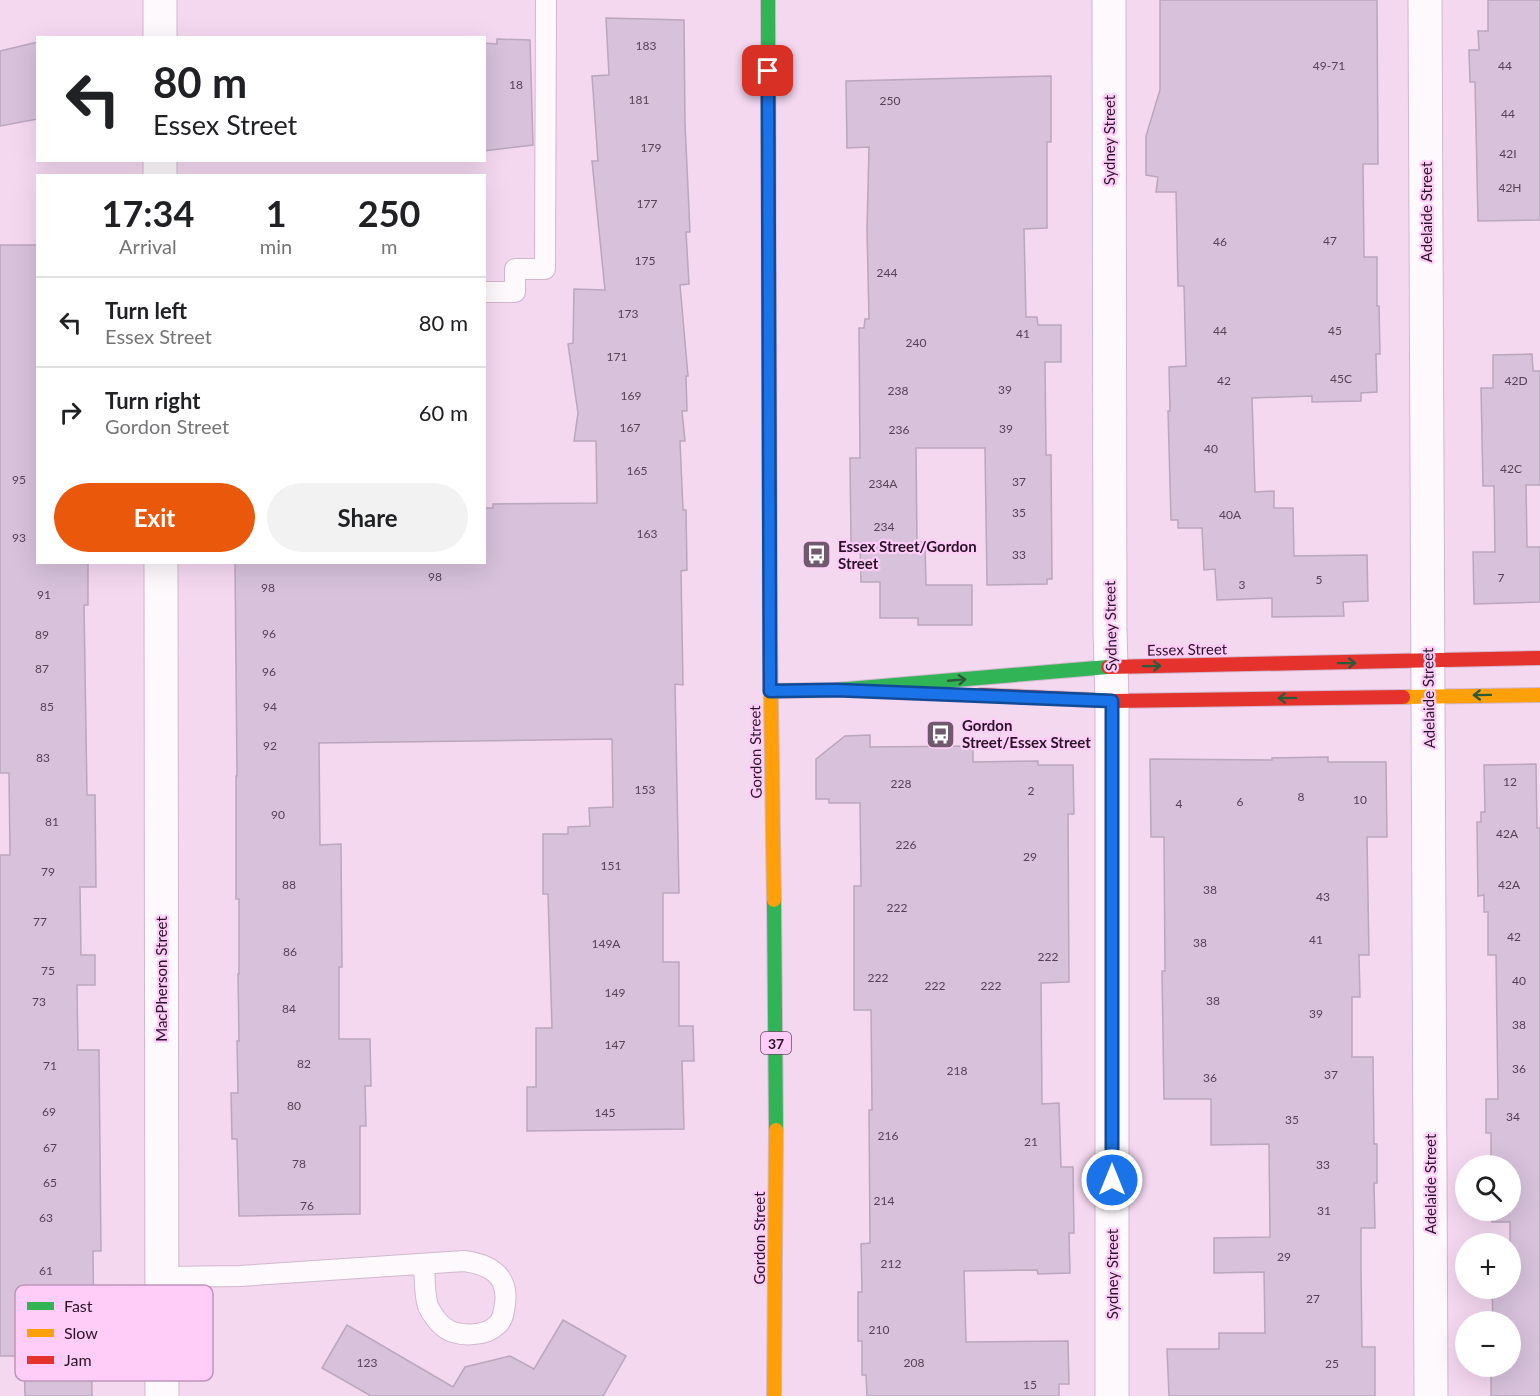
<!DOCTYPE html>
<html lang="en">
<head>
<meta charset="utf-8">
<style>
	body { margin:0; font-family:Lato,sans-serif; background:#f2f2f2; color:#202124; height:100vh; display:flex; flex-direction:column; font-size:22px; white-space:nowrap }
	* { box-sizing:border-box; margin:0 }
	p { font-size:20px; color:#757577 }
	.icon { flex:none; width:33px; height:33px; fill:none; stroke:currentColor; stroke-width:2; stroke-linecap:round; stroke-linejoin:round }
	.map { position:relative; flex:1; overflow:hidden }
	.side { position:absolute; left:36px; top:174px; width:450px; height:390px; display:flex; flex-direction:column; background:#fff; border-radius:0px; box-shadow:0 6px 24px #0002 }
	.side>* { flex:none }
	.guide { position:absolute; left:36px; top:36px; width:450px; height:126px; border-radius:0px; box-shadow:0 6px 24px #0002; background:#fff; color:#202124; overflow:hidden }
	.controls { position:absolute; left:1455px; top:1155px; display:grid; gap:12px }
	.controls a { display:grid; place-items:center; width:66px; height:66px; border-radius:50%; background:#fff; box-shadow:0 6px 24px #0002; font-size:30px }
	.pin { position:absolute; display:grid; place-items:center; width:51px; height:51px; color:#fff; margin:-26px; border-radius:12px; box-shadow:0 3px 9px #0006 }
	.me { position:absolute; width:66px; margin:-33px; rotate:0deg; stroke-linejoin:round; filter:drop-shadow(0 0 4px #0008) }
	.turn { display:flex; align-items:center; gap:21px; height:126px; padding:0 18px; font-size:27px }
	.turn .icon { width:78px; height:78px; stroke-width:2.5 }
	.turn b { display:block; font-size:42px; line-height:51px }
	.eta { display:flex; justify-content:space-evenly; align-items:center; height:102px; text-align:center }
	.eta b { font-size:36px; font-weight:700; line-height:42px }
	.primary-button { display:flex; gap:12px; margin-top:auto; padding:12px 18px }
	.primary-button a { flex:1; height:69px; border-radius:36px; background:#ea580c; color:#fff; font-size:24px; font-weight:700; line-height:69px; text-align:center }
	.primary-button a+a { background:#f2f2f2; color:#202124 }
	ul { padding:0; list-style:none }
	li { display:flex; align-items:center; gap:18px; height:90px; padding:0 18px; border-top:2px solid #e0e0e0 }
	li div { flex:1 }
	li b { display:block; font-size:22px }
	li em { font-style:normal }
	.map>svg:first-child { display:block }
	.building { fill:#d7c1db; stroke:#baa6bd; stroke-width:1.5 }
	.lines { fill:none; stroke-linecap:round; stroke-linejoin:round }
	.lane-casing { stroke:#d0b8cd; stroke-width:22 }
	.street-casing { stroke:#d0b8cd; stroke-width:35 }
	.fast-casing { stroke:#d0b8cd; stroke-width:16 }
	.slow-casing { stroke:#d0b8cd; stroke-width:16 }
	.jam-casing { stroke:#d0b8cd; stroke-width:16 }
	.lane { stroke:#fdf9fd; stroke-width:20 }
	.street { stroke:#fdf9fd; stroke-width:33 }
	.fast { stroke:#30b455; stroke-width:14 }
	.slow { stroke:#ff9f0a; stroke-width:14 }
	.jam { stroke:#e5322d; stroke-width:14 }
	.oneway { stroke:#2c5b3c }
	.route-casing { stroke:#114b97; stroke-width:15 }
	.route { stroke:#1a73e8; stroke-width:10 }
	.labels { text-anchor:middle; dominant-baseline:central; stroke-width:4.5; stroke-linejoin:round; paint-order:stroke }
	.number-label { font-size:12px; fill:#574157 }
	.shield { fill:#ffcdf8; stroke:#694b66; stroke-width:1.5 }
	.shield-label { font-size:14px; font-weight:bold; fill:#291327 }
	.street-label { font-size:15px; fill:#291327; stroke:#ffcdf8 }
	.poi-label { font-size:15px; font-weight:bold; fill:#291327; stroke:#ffcdf8; text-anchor:start }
	.key { fill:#ffcdf8; stroke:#bf95b9; stroke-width:1.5 }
	.key-label { font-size:16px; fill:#291327 }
</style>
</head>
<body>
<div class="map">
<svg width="1540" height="1396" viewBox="0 0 1540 1396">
	<rect width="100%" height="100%" fill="#f4d8f0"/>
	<g class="building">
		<path d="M1160,0H1377L1378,164H1363L1364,257H1377V306H1379L1380,354H1376L1377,392L1361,393V401L1312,402V396L1252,398L1255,492L1274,491V508H1293L1294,556L1367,555L1368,601L1343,602L1344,616L1272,617V598L1217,600L1215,569L1204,570L1202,528H1178V520H1171L1168,411H1170L1169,367L1186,366L1184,286H1178L1176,192H1156L1158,177L1146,175V136L1160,90Z"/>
		<path d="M1488,0H1540V220L1478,221L1475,82H1470L1469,50H1479L1478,31H1488Z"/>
		<path d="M606,18L684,20L685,123L690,232H686L689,284L680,285L688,376H686L687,411H682L685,441H680L683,510H686L687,570L681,571L683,685L675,684L679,893H663V962H679V1026H693L694,1061H682L684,1129L527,1131V1087H536V1028H552L548,894H543V834H568V827L590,826L589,808L613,807L612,739L319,743L320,845L341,844L342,967H339V1039H370L371,1086H365L366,1126H360V1214L239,1216L237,1139H232L231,1093H238L237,1041H239L238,974H239V899H236V776H237L235,562H484V508H493V504L597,503L596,441H574L578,413L568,344L573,343L574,289L605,290L592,161H598L592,76L609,75Z"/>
		<path d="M497,39L530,40L533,145L484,151V43L497,44Z"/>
		<path d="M38,42V119L0,126V51Z"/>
		<path d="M1051,76V142H1047V228L1024,229L1026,317H1037L1038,325H1061V362H1045L1046,455H1051L1052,579H1047V584L987,585L985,448H916L917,542H925L926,585H972V625H918V618H880V582H861L860,543H851L850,458H860L859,328H864L865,319H869L867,230L869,147L847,148L846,81Z"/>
		<path d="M0,245H38V562H88V605H84L87,795H95L96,887H80L81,955H95V985H77L78,1050H99L101,1251H93L94,1339H91L92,1396H25L24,1356H0V855H10L9,773H0Z"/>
		<path d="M1532,354L1533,371H1540V485H1526L1527,547H1540V602L1474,604L1473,552H1495L1494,486H1483L1481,388H1493V355Z"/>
		<path d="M870,735V747L973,746V762L1038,761V765H1073L1074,814H1068L1069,982L1041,983L1042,1104L1059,1103L1061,1167H1073L1074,1233H1069L1070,1273L1038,1274L1037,1270L964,1271L966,1342L1068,1341L1069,1384H1059V1396H867L866,1375H862V1341H858V1292H862L861,1244L870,1243L869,1110H872L871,1010H854V886H861L860,803H829V799H816V759L845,736Z"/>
		<path d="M1328,757V762H1386L1387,837H1367L1369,955H1359L1360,997H1352V1057H1373L1374,1144H1377V1183H1374L1375,1228H1361V1271L1362,1347H1375V1396H1169L1167,1349H1219V1333H1265L1264,1272L1214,1273V1238L1270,1237L1269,1144L1211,1145V1099H1164L1162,971H1165L1164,837H1151L1150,759L1272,760V758Z"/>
		<path d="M1536,764L1537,828H1540V1396H1491V1366H1510V1322H1493L1492,1288H1510V1222H1492V1210H1510V1166H1491V1133H1486V1099H1498L1496,955H1488V912H1484V895L1478,896L1477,822H1481V812H1485L1484,765Z"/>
		<path d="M563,1320L626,1356L603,1396H371L322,1368L347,1325L453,1387L465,1367L510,1356L534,1369Z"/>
	</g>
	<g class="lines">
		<defs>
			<g id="lane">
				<path d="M484,292H515V269H545L546,0"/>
				<path d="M162,1277L240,1276L464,1261C489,1264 509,1275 505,1304C504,1312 503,1320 497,1325C485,1337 458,1337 445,1328C438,1323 431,1313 428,1306C424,1294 425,1277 424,1264"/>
			</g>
			<g id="street">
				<path d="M1109,0L1110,631L1112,701V1396"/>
				<path d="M1425,0L1431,1396"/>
				<path d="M160,38V0"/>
				<path d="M160,160V176"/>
				<path d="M161,562L162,1396"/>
			</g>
			<g id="fast">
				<path d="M768,0L769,356"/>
				<path d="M770,691L836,690L1108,667"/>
				<path d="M774,900L776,1130"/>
			</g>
			<g id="slow">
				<path d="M770,634L774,900"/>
				<path d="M1403,697L1540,695"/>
				<path d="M774,1396L776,1130"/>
			</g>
			<g id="jam">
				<path d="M769,356L770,634"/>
				<path d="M1108,667L1540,658"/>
				<path d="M981,695L1112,701L1403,697"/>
			</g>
		</defs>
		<use href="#lane" class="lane-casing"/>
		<use href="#street" class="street-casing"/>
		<use href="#fast" class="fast-casing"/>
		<use href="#slow" class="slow-casing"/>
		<use href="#jam" class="jam-casing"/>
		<use href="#lane" class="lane"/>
		<use href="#street" class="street"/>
		<use href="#fast" class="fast"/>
		<use href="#slow" class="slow"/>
		<use href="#jam" class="jam"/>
	</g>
	<defs><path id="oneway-shaft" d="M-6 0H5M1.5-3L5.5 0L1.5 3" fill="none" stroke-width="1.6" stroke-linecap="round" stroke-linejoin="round" transform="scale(1.5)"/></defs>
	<g class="oneway">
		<use href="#oneway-shaft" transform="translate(1347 663) rotate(-1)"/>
		<use href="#oneway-shaft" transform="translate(1152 666) rotate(-1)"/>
		<use href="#oneway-shaft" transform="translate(957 680) rotate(-5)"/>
		<use href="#oneway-shaft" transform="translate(1482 695) rotate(179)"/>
		<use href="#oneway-shaft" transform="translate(1287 698) rotate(179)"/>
	</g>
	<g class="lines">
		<defs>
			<path id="route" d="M768,71L770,691L836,690L1112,701V1180"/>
		</defs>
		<use href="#route" class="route-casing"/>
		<use href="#route" class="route"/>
	</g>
	<defs>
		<symbol id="bus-square" viewBox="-11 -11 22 22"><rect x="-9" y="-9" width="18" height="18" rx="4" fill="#70586d" stroke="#ffcdf8"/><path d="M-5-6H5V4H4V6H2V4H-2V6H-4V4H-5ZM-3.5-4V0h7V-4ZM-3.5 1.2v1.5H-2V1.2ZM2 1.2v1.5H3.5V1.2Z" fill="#fff"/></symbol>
	</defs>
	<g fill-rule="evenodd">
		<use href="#bus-square" x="800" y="538" width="33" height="33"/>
		<use href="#bus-square" x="924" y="718" width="33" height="33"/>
	</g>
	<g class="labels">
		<g class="number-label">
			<text x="646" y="45">183</text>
			<text x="1329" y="65">49-71</text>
			<text x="1505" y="65">44</text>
			<text x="516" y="84">18</text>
			<text x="639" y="99">181</text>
			<text x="890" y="100">250</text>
			<text x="1508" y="113">44</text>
			<text x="651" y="147">179</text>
			<text x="1508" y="153">42I</text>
			<text x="1510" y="187">42H</text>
			<text x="647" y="203">177</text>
			<text x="1330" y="240">47</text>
			<text x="1220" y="241">46</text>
			<text x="645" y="260">175</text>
			<text x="887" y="272">244</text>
			<text x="628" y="313">173</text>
			<text x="1220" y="330">44</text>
			<text x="1335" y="330">45</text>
			<text x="1023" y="333">41</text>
			<text x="916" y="342">240</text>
			<text x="617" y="356">171</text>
			<text x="1341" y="378">45C</text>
			<text x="1224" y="380">42</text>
			<text x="1516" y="380">42D</text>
			<text x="1005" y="389">39</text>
			<text x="898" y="390">238</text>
			<text x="631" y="395">169</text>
			<text x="630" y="427">167</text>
			<text x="1006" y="428">39</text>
			<text x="899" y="429">236</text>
			<text x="1211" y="448">40</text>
			<text x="1511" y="468">42C</text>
			<text x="637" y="470">165</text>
			<text x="19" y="479">95</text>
			<text x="1019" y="481">37</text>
			<text x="883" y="483">234A</text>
			<text x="1019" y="512">35</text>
			<text x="1230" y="514">40A</text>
			<text x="884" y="526">234</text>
			<text x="647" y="533">163</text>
			<text x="19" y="537">93</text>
			<text x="1019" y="554">33</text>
			<text x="435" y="576">98</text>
			<text x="1501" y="577">7</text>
			<text x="1319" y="579">5</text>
			<text x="1242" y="584">3</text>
			<text x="268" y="587">98</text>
			<text x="44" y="594">91</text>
			<text x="269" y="633">96</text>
			<text x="42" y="634">89</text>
			<text x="42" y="668">87</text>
			<text x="269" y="671">96</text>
			<text x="47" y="706">85</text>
			<text x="270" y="706">94</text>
			<text x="270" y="745">92</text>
			<text x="43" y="757">83</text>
			<text x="1510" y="781">12</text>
			<text x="901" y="783">228</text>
			<text x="645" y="789">153</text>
			<text x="1031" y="790">2</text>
			<text x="1301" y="796">8</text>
			<text x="1360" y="799">10</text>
			<text x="1240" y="801">6</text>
			<text x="1179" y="803">4</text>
			<text x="278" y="814">90</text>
			<text x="52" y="821">81</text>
			<text x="1507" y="833">42A</text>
			<text x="906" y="844">226</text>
			<text x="1030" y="856">29</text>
			<text x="611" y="865">151</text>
			<text x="48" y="871">79</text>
			<text x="289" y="884">88</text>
			<text x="1509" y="884">42A</text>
			<text x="1210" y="889">38</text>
			<text x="1323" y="896">43</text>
			<text x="897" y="907">222</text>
			<text x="40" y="921">77</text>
			<text x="1514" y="936">42</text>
			<text x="1316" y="939">41</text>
			<text x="1200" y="942">38</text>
			<text x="606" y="943">149A</text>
			<text x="290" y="951">86</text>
			<text x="1048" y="956">222</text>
			<text x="48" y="970">75</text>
			<text x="878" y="977">222</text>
			<text x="1519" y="980">40</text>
			<text x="935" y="985">222</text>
			<text x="991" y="985">222</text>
			<text x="615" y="992">149</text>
			<text x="1213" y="1000">38</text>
			<text x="39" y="1001">73</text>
			<text x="289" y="1008">84</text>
			<text x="1316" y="1013">39</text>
			<text x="1519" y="1024">38</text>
			<text x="615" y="1044">147</text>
			<text x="304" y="1063">82</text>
			<text x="50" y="1065">71</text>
			<text x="1519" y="1068">36</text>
			<text x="957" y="1070">218</text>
			<text x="1331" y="1074">37</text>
			<text x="1210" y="1077">36</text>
			<text x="294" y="1105">80</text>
			<text x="49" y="1111">69</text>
			<text x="605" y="1112">145</text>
			<text x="1513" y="1116">34</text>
			<text x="1292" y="1119">35</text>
			<text x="888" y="1135">216</text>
			<text x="1031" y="1141">21</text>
			<text x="50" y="1147">67</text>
			<text x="299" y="1163">78</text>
			<text x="1323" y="1164">33</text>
			<text x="50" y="1182">65</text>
			<text x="884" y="1200">214</text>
			<text x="307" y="1205">76</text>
			<text x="1324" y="1210">31</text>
			<text x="46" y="1217">63</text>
			<text x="1284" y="1256">29</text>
			<text x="891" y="1263">212</text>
			<text x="46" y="1270">61</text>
			<text x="1313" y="1298">27</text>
			<text x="879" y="1329">210</text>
			<text x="367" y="1362">123</text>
			<text x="914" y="1362">208</text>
			<text x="1332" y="1363">25</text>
			<text x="1030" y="1384">15</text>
		</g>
		<rect class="shield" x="761" y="1032" width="30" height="22" rx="4.5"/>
		<g class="shield-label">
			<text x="776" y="1043">37</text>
		</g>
		<g class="street-label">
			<text transform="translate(1109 140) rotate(-90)">Sydney Street</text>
			<text transform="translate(1426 212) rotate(-90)">Adelaide Street</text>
			<text transform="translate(1110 626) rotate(-91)">Sydney Street</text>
			<text transform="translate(1187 649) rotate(-1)">Essex Street</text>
			<text transform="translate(1428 698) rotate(-91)">Adelaide Street</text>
			<text transform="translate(755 752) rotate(-91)">Gordon Street</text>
			<text transform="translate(161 979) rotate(-90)">MacPherson Street</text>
			<text transform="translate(1430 1184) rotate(-90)">Adelaide Street</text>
			<text transform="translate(759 1238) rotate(-90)">Gordon Street</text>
			<text transform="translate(1112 1274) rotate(-90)">Sydney Street</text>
		</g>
		<g class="poi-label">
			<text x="838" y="546">Essex Street/Gordon<tspan x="838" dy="17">Street</tspan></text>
			<text x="962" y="725">Gordon<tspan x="962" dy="17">Street/Essex Street</tspan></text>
		</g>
	</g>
	<rect x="15" y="1285" width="198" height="96" rx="9" class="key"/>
	<rect x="27" y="1302" width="27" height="8" fill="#30b455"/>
	<rect x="27" y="1329" width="27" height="8" fill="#ff9f0a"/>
	<rect x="27" y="1356" width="27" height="8" fill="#e5322d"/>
	<g class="key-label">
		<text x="64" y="1312">Fast</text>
		<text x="64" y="1339">Slow</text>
		<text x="64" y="1366">Jam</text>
	</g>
</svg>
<div class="controls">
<a><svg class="icon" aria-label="search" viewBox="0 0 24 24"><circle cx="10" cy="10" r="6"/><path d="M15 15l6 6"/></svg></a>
<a>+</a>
<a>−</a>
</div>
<div class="pin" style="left:768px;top:71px;background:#d93025"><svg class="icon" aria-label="arrive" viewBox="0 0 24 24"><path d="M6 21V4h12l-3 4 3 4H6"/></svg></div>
<svg class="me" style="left:1112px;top:1180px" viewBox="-20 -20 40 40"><circle r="17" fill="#1a73e8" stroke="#fff" stroke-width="3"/><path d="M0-11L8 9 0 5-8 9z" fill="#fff"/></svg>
<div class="guide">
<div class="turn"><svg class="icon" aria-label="left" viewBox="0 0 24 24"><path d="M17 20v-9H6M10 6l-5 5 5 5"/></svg><div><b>80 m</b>Essex Street</div></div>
</div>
<section class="side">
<div class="eta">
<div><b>17:34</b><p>Arrival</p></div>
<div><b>1</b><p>min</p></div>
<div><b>250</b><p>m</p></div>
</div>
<ul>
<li><svg class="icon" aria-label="left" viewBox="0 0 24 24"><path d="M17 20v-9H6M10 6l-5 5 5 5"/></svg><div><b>Turn left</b><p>Essex Street</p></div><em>80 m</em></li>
<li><svg class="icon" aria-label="right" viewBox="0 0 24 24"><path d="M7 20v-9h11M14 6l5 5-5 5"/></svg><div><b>Turn right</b><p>Gordon Street</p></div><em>60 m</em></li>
</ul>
<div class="primary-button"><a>Exit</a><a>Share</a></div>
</section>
</div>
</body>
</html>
